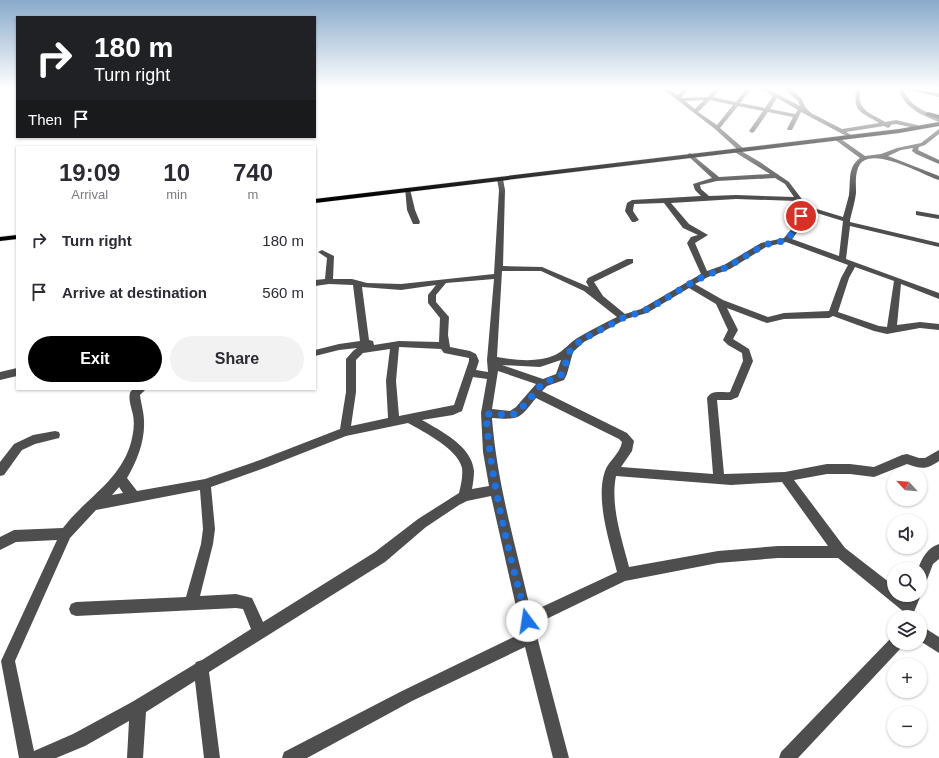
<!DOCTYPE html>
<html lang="en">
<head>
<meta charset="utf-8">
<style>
	body { margin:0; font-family:Arial,sans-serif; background:#f2f2f3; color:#2b2b33; height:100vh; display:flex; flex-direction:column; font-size:15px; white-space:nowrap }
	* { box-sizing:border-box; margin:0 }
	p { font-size:13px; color:#7c7c81 }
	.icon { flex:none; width:22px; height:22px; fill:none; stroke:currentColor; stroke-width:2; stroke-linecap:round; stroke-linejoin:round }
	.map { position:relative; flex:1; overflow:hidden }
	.drawer { position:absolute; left:16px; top:146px; width:300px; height:244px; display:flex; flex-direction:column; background:#fff; border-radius:0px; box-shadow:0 1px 3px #0004 }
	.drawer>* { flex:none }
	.top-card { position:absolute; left:16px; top:16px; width:300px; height:122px; border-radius:0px; box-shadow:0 1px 3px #0004; background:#202124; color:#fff; overflow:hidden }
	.needle { width:26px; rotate:296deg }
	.fabs { position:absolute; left:887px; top:466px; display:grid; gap:8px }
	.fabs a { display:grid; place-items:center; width:40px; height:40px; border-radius:50%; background:#fff; box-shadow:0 1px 3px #0004; font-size:20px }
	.pin { position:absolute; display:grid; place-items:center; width:34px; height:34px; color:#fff; margin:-17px; border:2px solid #fff; border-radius:50%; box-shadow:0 1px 4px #0007 }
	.me { position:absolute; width:44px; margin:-22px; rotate:346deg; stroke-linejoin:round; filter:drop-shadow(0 0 3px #0008) }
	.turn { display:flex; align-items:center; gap:14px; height:84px; padding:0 12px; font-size:18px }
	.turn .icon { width:52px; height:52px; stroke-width:2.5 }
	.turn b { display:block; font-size:28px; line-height:34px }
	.then { display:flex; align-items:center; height:38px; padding:0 12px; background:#0003; gap:8px; font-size:15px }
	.eta { display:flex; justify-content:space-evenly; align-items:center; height:68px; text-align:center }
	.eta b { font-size:24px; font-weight:800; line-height:28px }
	.action { display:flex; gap:8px; margin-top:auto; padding:8px 12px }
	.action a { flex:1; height:46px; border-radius:24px; background:#000; color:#fff; font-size:16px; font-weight:800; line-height:46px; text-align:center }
	.action a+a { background:#f2f2f3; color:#2b2b33 }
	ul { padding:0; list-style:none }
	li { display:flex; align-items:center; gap:12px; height:52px; padding:0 12px }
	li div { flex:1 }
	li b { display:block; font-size:15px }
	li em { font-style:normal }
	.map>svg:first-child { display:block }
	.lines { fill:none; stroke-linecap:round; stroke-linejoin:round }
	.major-casing { stroke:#dbdbdb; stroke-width:1 }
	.minor { fill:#4e4e4e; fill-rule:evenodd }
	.major { fill:#000; fill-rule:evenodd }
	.route { stroke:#1a73e8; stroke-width:7; stroke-dasharray:0 12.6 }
</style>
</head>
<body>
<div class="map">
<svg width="939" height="758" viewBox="0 0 939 758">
	<rect width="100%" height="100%" fill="#fff"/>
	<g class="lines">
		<defs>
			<g id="major">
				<path d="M928,112L939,115V119L926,115V113Z"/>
				<path d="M939,122V126L899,133L315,203V199L899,129Z"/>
				<path d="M17,235V239L0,241V237Z"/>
			</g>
		</defs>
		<use href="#major" class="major-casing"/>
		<g class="minor">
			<path d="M663,89H669L677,95L684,89H689L681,98L707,97L715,89H720L713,97L736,102L746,89H751L740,103L765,108L773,96L762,89H768L800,106L798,101L784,89H790L802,99L805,107L811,113L842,129L879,123C862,112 853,113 856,90L861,89C855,110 871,113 885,122L896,120L917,125L918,126L915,128L896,124L890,125L891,126L888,128L884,126L846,132L853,136L850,138L801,112L792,130H788L787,129L793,117L768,112L754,132L752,133L749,131L763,111L738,106L720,128L743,148V150L741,151L760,162L789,182L807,206L843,217C845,210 847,203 849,195C851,182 847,167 860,158L834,139V137H838L865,156L881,154L897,148L921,143L939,129V134L925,145L919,147L918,150L939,160V164L916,154L912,151L913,148L901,150L888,156L939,176V180C923,175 867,142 858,168C855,176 856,185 856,193C855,202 852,211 850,220V222L939,243V247L850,226L846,259L939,293V299L901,284L897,325L920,322L939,324V330L920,328L887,334L874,331L833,316L829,318L784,319L767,323L727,308L738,330L733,339L749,349L753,361L738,397L731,400H717L724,474L785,472L827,464H850L874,467L902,455L907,454L919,458H925L939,450V461C926,470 921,469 907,464L874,477L850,474H827L794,480L845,548L894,586V595L907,596L920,595V593L921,595L914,612L909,614L904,612L838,558H778L718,563L625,581L534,625L569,758H553L525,647L412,701L307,758H282L284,752L402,691L522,633L491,496L467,501L459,505L426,527L385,562L209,672L220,758H204L195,681L146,712L143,758H127L129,721L85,746L56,758H19L1,661L57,540L16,542L0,550V537L14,530L63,528C85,499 118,482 130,446C133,436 135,425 133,415C132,409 127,397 131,391C135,387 142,389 146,389L140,395C141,404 144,412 144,421C145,441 137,461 127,478L137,491L205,479L260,460L340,429L346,392V359L353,351L357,348L339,350L315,356V350L339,344L360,341L353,285L329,284L315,286V280L325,279L327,258L318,252L322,250L334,256L333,279H352L367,283L401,284L494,274L499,190L497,179L500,177L503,179L505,190L503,266L542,267L589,287L586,282L588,278L627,259H633V263L594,282L603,296L625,314L641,309L701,274L687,243L691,237L698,235L683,228L664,203L634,204L633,211L639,220L635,222H632L625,211L627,203L632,200L701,196L695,190L693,184L712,178L688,156V154L690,153L719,177L770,174L733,151V149H737L715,129ZM777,98L798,110L795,114L770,109ZM704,100L695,109L685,101ZM710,100L733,105L717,125L698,112ZM775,178L785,184L794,197L736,195L709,196L701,189L700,185L717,181ZM736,199L797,201L801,207L794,226L784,238L761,243L724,265L707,271L695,243L708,235L689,224L671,203ZM807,210L843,221L839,256L792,239L802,226ZM786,242L848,265L841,278L829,311L784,313L768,317L723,300L695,284L708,277L730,269L766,247ZM855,267L894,281L887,327L879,326L838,312L849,278ZM502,271H541L584,291L617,317C604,323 591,330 579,337C570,342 564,351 555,355C537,363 515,360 497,357ZM494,279L487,360L488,372L476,370L479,361L476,354L470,351L450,347L448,335L449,317L436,302V295L446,283ZM436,285L428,295V303L440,318L439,342L399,341L374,345L373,341L369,340L362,287L401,290ZM689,288L716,304L728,330L723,340L728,345L742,353L743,361L730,392C721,393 712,389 707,398L713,474L621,467L632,451L634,441L627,433L542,391L547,386L564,380L567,374L573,352L584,342L626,319L647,313ZM399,347L441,349L444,353L469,358V361L454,405L399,416L396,381ZM390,349L386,381L388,418L351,426L356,392V360L363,353ZM561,360L556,374L543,379L502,365L540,367ZM498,371L536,384L516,407L510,411L492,409ZM473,377L487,379L481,413L483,452L489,486L472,489C473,483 474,477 474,471C472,446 441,431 422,420L453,415L462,411ZM536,398L619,439L622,442C620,454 609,460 605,471C595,500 610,543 617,572L531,612C516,547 497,484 492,418C520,420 519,419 536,398ZM408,423C424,432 458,449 462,468C463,476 461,485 459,493L418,519L375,552L263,622L252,598L236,594L200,596L213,544L215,529L211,487L267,467L346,436ZM616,476L731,485L782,482L828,546H778L718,551L629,567C622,539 610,506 616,476ZM119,487L123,493L112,495ZM200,490L203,529L201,544L186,597L76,602L71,604L69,609L71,614L76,616L236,608L243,609L251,629L202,660L196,662L195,664L132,702L73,734L34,751L15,661L70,538L96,510Z"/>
			<path d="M899,89H904C908,106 925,111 939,118V122C923,116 903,107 899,89Z"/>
			<path d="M905,89H917L939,93V97Z"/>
			<path d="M405,188L410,189L415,210L420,222L419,224H413L407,210Z"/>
			<path d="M916,211L939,215V219L916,215Z"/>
			<path d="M17,368V376L0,380V372Z"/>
			<path d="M55,431L59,432L60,435L59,438L35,444L22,450L4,475L0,476V462L14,444L33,435Z"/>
			<path d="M939,544V559L933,564L925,585L920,587V569H918C922,558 927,548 939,544Z"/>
			<path d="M920,625L939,637V653L920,641Z"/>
			<path d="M894,637V643H903L901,648L798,758H779L781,752L891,638Z"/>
		</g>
		<use href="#major" class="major"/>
	</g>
	<linearGradient id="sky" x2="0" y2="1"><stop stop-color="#89aaca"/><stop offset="0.45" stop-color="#fff"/><stop offset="1" stop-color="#fff" stop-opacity="0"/></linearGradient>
	<rect width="939" height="196" fill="url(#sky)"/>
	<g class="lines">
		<path class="route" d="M527,621C509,552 491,484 486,414L512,415L520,410L543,383L560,376L562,374L570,351L581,340L623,318L644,311L655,305L696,280L727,267L764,245L787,240L798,226L801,216"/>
	</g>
</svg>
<div class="fabs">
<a><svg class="needle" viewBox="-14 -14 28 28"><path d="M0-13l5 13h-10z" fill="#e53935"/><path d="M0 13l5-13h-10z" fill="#7c7c81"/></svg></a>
<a><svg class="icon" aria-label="sound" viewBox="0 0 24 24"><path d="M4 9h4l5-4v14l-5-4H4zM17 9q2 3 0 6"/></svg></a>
<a><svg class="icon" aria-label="search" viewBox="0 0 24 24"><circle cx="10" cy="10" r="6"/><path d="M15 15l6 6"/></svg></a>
<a><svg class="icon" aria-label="layers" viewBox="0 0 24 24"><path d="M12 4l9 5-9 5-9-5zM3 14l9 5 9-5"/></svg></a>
<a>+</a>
<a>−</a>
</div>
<div class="pin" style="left:801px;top:216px;background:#d93025"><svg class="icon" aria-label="arrive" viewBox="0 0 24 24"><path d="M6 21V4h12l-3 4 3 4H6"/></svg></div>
<svg class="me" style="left:527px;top:621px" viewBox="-20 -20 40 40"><circle r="19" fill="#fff"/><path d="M0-13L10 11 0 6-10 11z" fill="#1a73e8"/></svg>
<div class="top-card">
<div class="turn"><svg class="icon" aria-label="right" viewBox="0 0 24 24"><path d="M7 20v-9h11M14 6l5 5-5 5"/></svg><div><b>180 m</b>Turn right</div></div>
<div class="then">Then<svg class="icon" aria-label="arrive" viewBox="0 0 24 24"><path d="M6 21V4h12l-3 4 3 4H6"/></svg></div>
</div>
<section class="drawer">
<div class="eta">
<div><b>19:09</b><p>Arrival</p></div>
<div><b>10</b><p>min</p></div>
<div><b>740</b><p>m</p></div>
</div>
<ul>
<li><svg class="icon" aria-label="right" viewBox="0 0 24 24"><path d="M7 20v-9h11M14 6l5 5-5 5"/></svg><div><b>Turn right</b></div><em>180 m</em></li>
<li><svg class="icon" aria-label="arrive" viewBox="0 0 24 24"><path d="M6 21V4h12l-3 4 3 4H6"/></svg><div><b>Arrive at destination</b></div><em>560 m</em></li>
</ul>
<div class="action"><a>Exit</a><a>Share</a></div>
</section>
</div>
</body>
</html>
